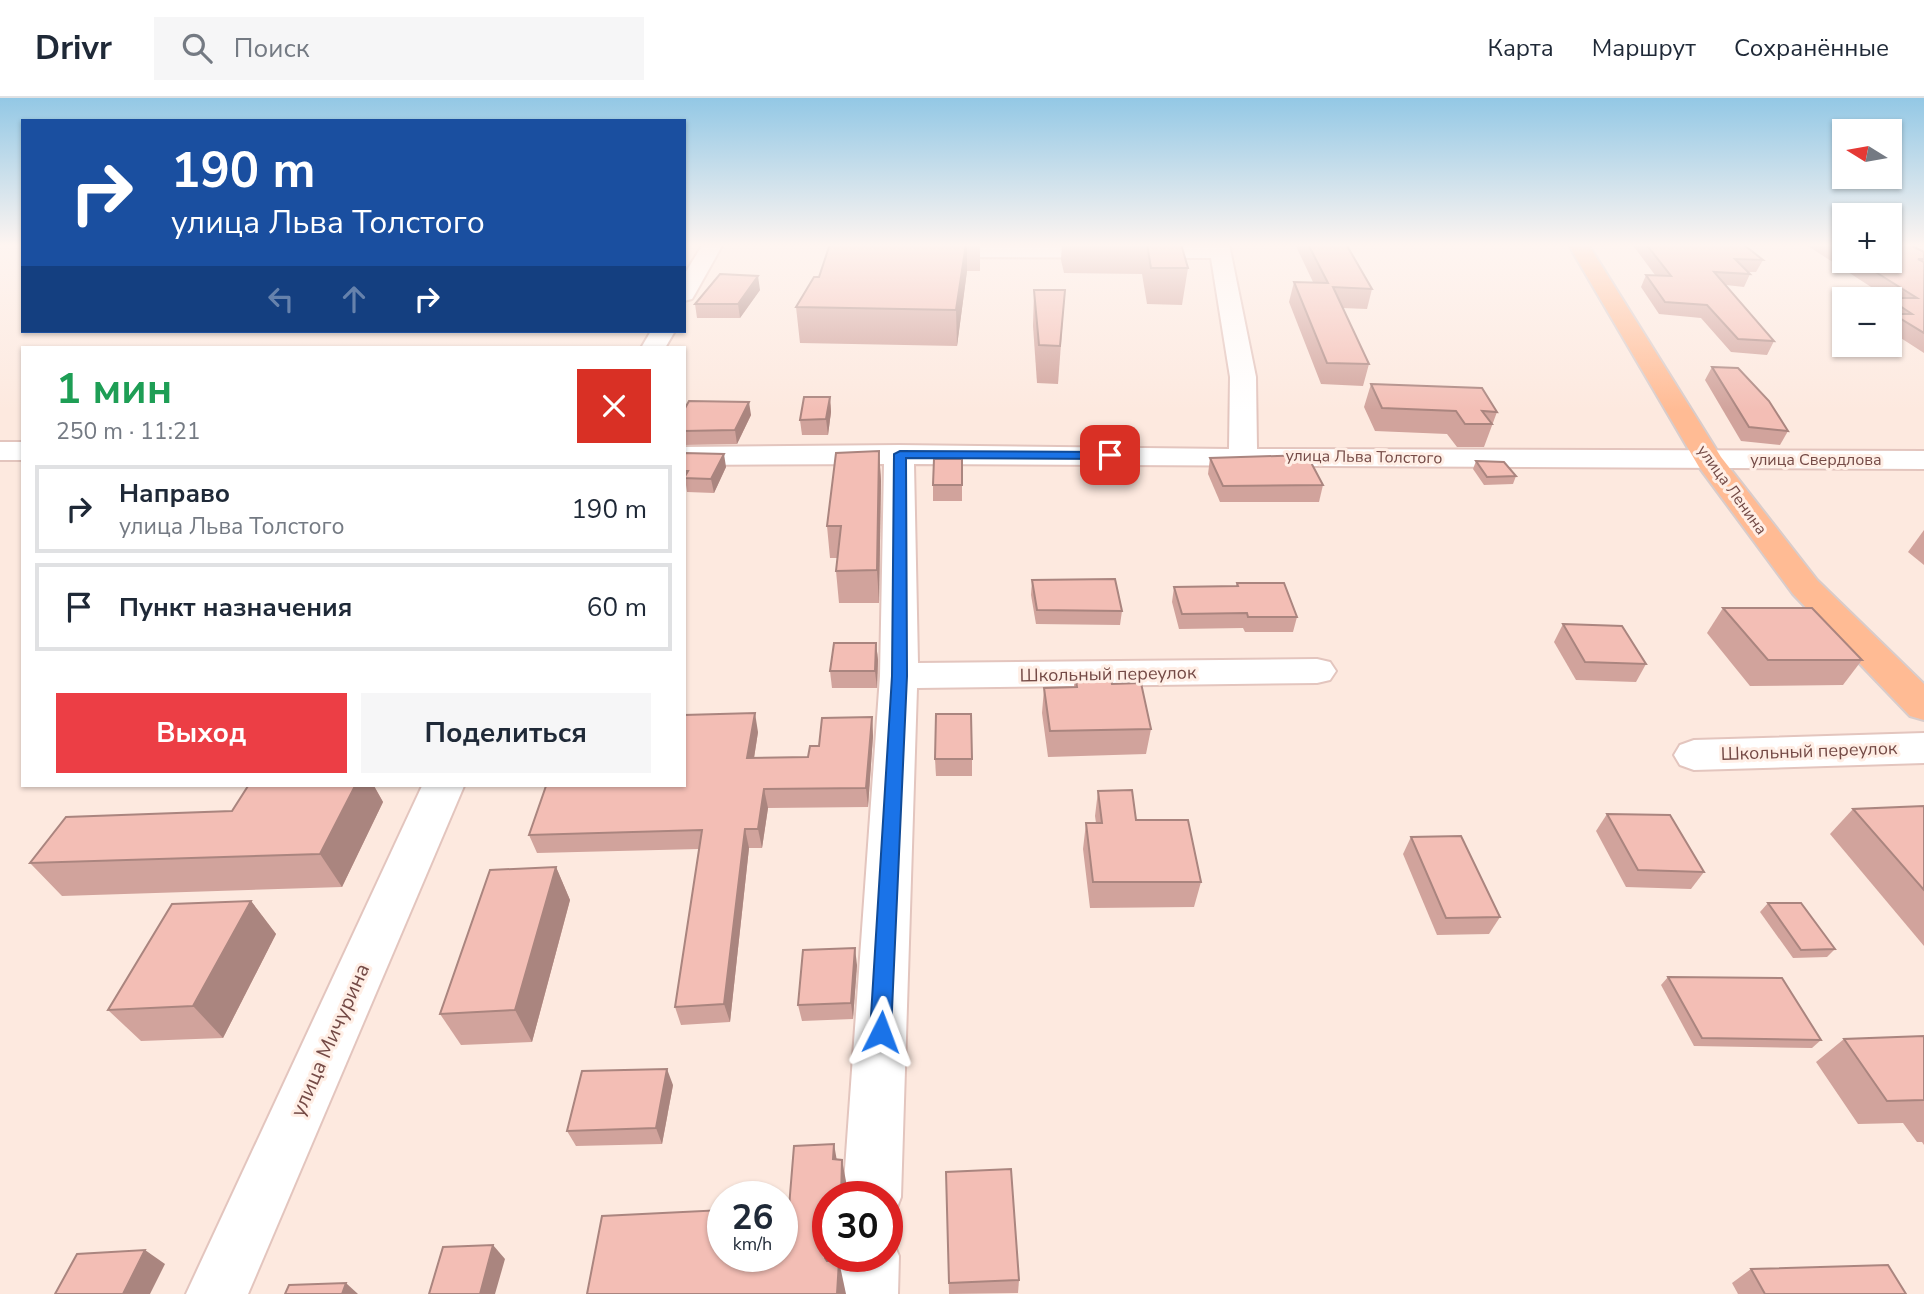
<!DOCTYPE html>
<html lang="ru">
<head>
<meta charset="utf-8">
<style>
	body { margin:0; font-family:"Nunito Sans",sans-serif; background:#f6f6f7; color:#1f2937; height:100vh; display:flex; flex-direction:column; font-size:26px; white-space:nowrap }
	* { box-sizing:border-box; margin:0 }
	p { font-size:23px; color:#747a83 }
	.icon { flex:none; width:38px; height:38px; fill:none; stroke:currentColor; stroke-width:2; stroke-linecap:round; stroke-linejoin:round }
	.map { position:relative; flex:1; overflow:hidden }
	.sheet { position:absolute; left:21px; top:248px; width:665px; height:441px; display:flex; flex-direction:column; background:#fff; border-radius:0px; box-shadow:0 2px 5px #0004 }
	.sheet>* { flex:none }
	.guide { position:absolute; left:21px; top:21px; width:665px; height:214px; border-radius:0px; box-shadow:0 2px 5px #0004; background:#1a4fa0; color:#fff; overflow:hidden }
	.needle { width:46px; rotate:281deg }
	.fabs { position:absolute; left:1832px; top:21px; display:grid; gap:14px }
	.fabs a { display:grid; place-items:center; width:70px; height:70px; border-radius:0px; background:#fff; box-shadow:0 2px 5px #0004; font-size:35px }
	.speed { position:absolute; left:707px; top:1083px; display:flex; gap:14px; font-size:35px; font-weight:700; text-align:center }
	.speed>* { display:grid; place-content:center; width:91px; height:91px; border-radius:50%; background:#fff; box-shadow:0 2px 5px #0004; line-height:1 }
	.speed small { font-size:18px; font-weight:400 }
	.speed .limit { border:10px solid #d22; background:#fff; color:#111 }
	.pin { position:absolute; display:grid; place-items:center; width:60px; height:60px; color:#fff; margin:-30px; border-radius:14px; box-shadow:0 4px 10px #0006 }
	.me { position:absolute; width:77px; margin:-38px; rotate:3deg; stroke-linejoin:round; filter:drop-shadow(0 0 5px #0008) }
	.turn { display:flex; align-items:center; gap:24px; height:147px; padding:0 35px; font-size:32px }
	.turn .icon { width:91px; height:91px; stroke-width:2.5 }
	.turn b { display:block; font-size:49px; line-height:60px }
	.lanes { display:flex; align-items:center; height:66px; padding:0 35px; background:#0003; justify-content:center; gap:35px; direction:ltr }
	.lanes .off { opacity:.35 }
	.round { display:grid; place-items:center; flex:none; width:74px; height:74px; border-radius:0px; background:#f6f6f7 }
	.headline { display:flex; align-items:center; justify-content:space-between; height:119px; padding:0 35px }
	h1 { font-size:42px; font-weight:700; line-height:52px; color:#1e9e55 }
	.primary-button { display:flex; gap:14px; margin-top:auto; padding:14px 35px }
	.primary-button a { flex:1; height:80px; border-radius:0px; background:#ec3e45; color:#fff; font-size:28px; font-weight:700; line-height:80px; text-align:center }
	.primary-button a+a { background:#f6f6f7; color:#1f2937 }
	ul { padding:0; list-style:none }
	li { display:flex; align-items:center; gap:21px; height:88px; margin:0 14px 10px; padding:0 21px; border:4px solid #e0e1e3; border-radius:0px }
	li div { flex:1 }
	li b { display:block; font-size:26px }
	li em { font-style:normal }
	header { display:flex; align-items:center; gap:42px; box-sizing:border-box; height:98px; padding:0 35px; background:#fff; border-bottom:2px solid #e0e1e3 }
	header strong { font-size:33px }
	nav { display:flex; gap:38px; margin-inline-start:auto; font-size:24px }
	.search { width:490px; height:63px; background:#f6f6f7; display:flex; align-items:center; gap:18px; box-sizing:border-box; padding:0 24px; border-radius:0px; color:#747a83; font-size:26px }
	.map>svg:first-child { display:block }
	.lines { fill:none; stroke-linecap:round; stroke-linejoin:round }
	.minor-casing { stroke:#e3c5be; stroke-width:4 }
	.major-casing { stroke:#d8cccb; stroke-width:4 }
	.minor { fill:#fff; fill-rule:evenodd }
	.major { fill:#ffbb94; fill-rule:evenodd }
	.wall { fill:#d1a39c }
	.shaded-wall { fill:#aa857f }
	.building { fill:#f3beb5; stroke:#aa857f; stroke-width:2 }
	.route { fill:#1a73e8; stroke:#114b97; stroke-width:2 }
	.labels { text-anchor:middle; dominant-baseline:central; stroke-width:6; stroke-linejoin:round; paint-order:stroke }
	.far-street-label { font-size:16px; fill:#744a46; stroke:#ffeee5 }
	.street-label { font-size:18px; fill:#744a46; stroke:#ffeee5 }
	.near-street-label { font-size:21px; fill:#744a46; stroke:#ffeee5 }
</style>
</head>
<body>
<header>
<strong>Drivr</strong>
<div class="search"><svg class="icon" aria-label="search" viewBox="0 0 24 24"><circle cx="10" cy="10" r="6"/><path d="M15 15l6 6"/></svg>Поиск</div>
<nav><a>Карта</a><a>Маршрут</a><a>Сохранённые</a></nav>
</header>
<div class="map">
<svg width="1924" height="1196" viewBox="0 0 1924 1196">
	<rect width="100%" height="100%" fill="#fde9df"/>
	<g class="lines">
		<defs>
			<g id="minor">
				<path d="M703,146H723L695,196L692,201L684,203V177Z"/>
				<path d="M1209,146H1229L1256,279L1257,351L1924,353V371L914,366L918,565L1317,561L1330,564L1336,573L1330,582L1317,585L917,590L901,1099L893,1120L887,1122V1099H843L880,578L884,366L684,367V349L899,347L1229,351L1230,279L1211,160L929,159L922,157L919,153L922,149L929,147Z"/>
				<path d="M651,233H675L665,250H641Z"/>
				<rect x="0" y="344" width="23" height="18"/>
				<path d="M1924,635V665L1694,672L1680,667L1674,657L1680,647L1694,642Z"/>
				<path d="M422,688H464L248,1196H186Z"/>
				<path d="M887,1135L890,1137L899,1158L898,1196H836L839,1158H887Z"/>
			</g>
			<path id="major" d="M1568,146H1588L1721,359L1817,482L1924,586V622L1910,618L1793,496L1699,369Z"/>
		</defs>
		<use href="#minor" class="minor-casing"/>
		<use href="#major" class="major-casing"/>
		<use href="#minor" class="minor"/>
		<use href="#major" class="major"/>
	</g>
	<g class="wall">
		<path d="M830,146H980V173H967L957,248L800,245L796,209L819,179Z"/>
		<path d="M1062,146H1181L1188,170L1182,207L1147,206L1142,176L1064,175L1061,162Z"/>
		<path d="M1295,146H1346L1372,191L1367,211L1342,210L1369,266L1363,288L1321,286L1289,204L1294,184H1313Z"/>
		<path d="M1632,146H1743L1763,162L1756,174H1747L1750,176L1744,189L1726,187L1774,243L1767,257L1731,254L1701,220L1659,216L1641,189L1646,177H1655Z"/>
		<path d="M1805,146H1844V163H1890L1924,154V255L1890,233V201H1887L1888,200Z"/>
		<path d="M760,192L740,220H697L695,206Z"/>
		<path d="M1034,192H1065L1058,286L1037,285L1033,228Z"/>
		<path d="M1712,269L1788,333L1780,347L1741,343L1705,282Z"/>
		<path d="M1371,286L1497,314L1484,349H1457L1447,336L1375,333L1364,309Z"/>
		<path d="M830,299L831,314L828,337H802L800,322Z"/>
		<path d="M684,312L751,317L737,346L684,347Z"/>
		<path d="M879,353L881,383L879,505H839L836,473L838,460H830L827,428Z"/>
		<path d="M684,355L726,369L714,395L687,394L686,387H684Z"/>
		<path d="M1210,360L1323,387L1319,404H1220L1208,376Z"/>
		<path d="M962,361V403H933V387Z"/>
		<path d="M1476,363L1516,378L1513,386L1484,387L1473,371Z"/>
		<path d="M1924,432V467L1908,454Z"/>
		<path d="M1032,482L1122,513L1120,527L1036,526L1031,497Z"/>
		<path d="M1237,485L1297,519L1293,534H1245L1243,530L1179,531L1172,504L1174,489L1236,488Z"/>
		<path d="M1723,510L1862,562L1843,587L1750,588L1707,535Z"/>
		<path d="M1563,526L1646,566L1636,584L1576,582L1554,544Z"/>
		<path d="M876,545L878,562L877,590H832L830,573Z"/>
		<path d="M1075,575L1112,586L1151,631L1146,656L1048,659L1042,615L1044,590L1074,589Z"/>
		<path d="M872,619L873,638L868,709L768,710L762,750H749L730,924L681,927L675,909L699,751L537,755L529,737L684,688L758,634L754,660L808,659L819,648Z"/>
		<path d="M935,661H972V678H936Z"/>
		<path d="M248,688H374L383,704L342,789L62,798L30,765L232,713Z"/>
		<path d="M1098,693L1136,722L1201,784L1194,809L1090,810L1083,751L1086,725H1096L1095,718Z"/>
		<path d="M1924,708V848L1830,736L1853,711Z"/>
		<path d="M1607,716L1704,774L1691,791L1626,789L1596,733Z"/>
		<path d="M1411,739L1500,819L1489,836L1437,837L1403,756Z"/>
		<path d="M556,769L570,802L532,944L461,947L440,916Z"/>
		<path d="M251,803L276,836L223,940L141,943L108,912Z"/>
		<path d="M1768,805L1835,851L1827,859L1793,860L1760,814Z"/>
		<path d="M857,867L853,921L802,923L798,907Z"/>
		<path d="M1668,879L1821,942L1812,950L1694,948L1661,887Z"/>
		<path d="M1924,938V1047L1922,1044H1917L1903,1025L1858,1026L1816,964L1844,941Z"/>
		<path d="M673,987L662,1046L576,1048L567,1033Z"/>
		<path d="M946,1074L1019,1182L1018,1195L949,1196Z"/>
		<path d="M1751,1171L1906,1196H1738L1732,1185Z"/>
	</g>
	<g class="shaded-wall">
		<path d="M966,146H967V173L957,248L956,212Z"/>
		<path d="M758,178L760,192L740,220L738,206Z"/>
		<path d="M830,299L831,314L828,337L826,321Z"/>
		<path d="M749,304L751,317L737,346L735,332Z"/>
		<path d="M879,353L881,383L879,505L877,472Z"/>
		<path d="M724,356L726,369L714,395L711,381Z"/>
		<path d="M876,545L878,562L877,590L875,573Z"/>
		<path d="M755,615L758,634L751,679L747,660Z"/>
		<path d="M872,619L873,638L868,709L866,690Z"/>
		<path d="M355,688H374L383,704L342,789L320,756Z"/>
		<path d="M764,691L768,710L762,750L758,731Z"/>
		<path d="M745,731L749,750L730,924L724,906Z"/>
		<path d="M556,769L570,802L532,944L515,912Z"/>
		<path d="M251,803L276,836L223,940L193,908Z"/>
		<path d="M855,850L857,867L853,921L851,905Z"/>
		<path d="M667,971L673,987L662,1046L656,1030Z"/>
		<path d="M834,1046L841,1086L842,1062L849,1099H841L833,1061Z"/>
		<path d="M828,1123V1158H836L833,1196L825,1160Z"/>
		<path d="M493,1147L505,1161L495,1196H480Z"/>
		<path d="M145,1152L165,1166L150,1196H123Z"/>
		<path d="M839,1163L846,1196H837Z"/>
		<path d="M346,1185L358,1196H342Z"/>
	</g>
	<g class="building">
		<path d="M830,146H966L956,212L796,209L814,179H819Z"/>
		<path d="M1147,146H1181L1188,170H1151Z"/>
		<path d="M1308,146H1346L1372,191L1333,189L1369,266L1327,265L1294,184L1328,185Z"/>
		<path d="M1646,146H1743L1763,162L1735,161L1750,176L1714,174L1774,243L1738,241L1707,207L1665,204L1646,177L1671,178Z"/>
		<path d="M1832,146H1844V154Z"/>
		<path d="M1890,146H1909L1924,154V161H1918L1924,164V235L1893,216H1912L1888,200H1917L1858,163H1890Z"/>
		<path d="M720,176L758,178L738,206H695Z"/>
		<path d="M1034,192H1065L1060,248L1039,247Z"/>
		<path d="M1712,269L1738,270L1769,303L1788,333L1749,329Z"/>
		<path d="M1371,286L1482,290L1497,314L1482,313L1492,326H1465L1456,313L1382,310Z"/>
		<path d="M804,299H830L826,321L800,322Z"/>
		<path d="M689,303L749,304L735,332L684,333V312Z"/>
		<path d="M879,353L877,472L836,473L841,428H827L836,355Z"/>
		<path d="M684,355L724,356L711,381L684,380L688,373H684Z"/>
		<path d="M1307,357L1323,387L1223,388L1210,360Z"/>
		<path d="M934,361H962V387H933Z"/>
		<path d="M1476,363L1504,364L1516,378L1487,379Z"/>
		<path d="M1115,481L1122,513L1037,512L1032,482Z"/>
		<path d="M1237,485H1284L1297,519H1248L1247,515L1182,516L1174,489L1238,488Z"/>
		<path d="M1723,510H1812L1862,562H1768Z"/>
		<path d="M1563,526L1622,528L1646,566L1585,564Z"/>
		<path d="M834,545H876L875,573H830Z"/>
		<path d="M1075,575H1110L1112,586L1141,585L1151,631L1050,633L1044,590L1077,589Z"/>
		<path d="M755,615L747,660L808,659L810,648H819L822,620L872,619L866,690L764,691L758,731H745L724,906L675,909L702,732L529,737L546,688H684V617Z"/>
		<path d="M936,616H971L972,661H935Z"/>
		<path d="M248,688H355L320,756L30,765L66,719L232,713Z"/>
		<path d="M1132,692L1136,722H1188L1201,784H1093L1086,725H1102L1098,693Z"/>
		<path d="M1924,708V792L1853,711Z"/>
		<path d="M1607,716L1670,717L1704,774L1638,772Z"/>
		<path d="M1461,738L1500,819L1446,820L1411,739Z"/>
		<path d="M556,769L515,912L440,916L490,772Z"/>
		<path d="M251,803L193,908L108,912L172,806Z"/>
		<path d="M1768,805H1801L1835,851L1801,852Z"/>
		<path d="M855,850L851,905L798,907L803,852Z"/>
		<path d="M1668,879L1782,880L1821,942L1702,940Z"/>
		<path d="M1924,938V1002L1887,1003L1844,941Z"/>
		<path d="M667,971L656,1030L567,1033L582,973Z"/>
		<path d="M834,1046L833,1061L842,1062L841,1099H828V1123L825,1160L827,1163H839L837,1196H587L602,1118L723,1112V1158H782V1109H789L794,1048Z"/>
		<path d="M1011,1071L1019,1182L949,1185L946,1074Z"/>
		<path d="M493,1147L480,1196H429L443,1149Z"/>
		<path d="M145,1152L123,1196H55L77,1156Z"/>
		<path d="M1888,1167L1906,1196H1765L1751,1171Z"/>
		<path d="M346,1185L342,1196H285L289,1187Z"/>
	</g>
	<linearGradient id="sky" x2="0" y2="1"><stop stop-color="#93c8e5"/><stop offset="0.47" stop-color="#fef5f1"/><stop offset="1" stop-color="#fef5f1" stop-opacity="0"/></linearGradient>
	<rect width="1924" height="313" fill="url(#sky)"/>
	<path class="route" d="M900,353L1110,354L1116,357L1110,361L906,360L907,578L891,934L888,941L881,944L873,941L870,934L892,578L894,356Z"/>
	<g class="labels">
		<g class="far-street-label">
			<text transform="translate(1364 359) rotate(1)">улица Льва Толстого</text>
			<text x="1816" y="362">улица Свердлова</text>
			<text transform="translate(1732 392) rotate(54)">улица Ленина</text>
		</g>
		<g class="street-label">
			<text transform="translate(1108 576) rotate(-1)">Школьный переулок</text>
			<text transform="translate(1809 653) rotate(-2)">Школьный переулок</text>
		</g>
		<g class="near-street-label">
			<text transform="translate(330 942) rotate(-66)">улица Мичурина</text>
		</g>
	</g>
</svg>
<div class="fabs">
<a><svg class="needle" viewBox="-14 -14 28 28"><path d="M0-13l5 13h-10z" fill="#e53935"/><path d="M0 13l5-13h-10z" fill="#747a83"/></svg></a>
<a>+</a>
<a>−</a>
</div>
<div class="speed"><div>26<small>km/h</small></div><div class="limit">30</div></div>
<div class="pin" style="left:1110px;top:357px;background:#d93025"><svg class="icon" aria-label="arrive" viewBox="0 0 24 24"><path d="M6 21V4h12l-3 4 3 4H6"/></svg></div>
<svg class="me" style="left:881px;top:934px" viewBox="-20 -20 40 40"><path d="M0-17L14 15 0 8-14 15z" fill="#1a73e8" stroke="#fff" stroke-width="4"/></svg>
<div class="guide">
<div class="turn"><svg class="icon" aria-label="right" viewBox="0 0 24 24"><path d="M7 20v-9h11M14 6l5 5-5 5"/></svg><div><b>190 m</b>улица Льва Толстого</div></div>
<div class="lanes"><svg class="icon off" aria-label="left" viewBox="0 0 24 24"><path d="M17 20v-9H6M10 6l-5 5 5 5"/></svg><svg class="icon off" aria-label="ahead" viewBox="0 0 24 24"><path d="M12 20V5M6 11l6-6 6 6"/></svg><svg class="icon" aria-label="right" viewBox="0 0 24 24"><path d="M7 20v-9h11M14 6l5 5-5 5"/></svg></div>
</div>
<section class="sheet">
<div class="headline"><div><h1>1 мин</h1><p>250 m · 11:21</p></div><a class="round" style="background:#d93025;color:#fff"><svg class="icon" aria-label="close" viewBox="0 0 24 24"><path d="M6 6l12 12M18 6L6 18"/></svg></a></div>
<ul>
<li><svg class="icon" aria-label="right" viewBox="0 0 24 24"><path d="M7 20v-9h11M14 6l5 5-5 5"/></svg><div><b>Направо</b><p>улица Льва Толстого</p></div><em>190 m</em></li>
<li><svg class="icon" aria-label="arrive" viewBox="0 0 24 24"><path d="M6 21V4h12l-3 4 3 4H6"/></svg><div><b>Пункт назначения</b></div><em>60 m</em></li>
</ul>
<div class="primary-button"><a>Выход</a><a>Поделиться</a></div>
</section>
</div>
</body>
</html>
